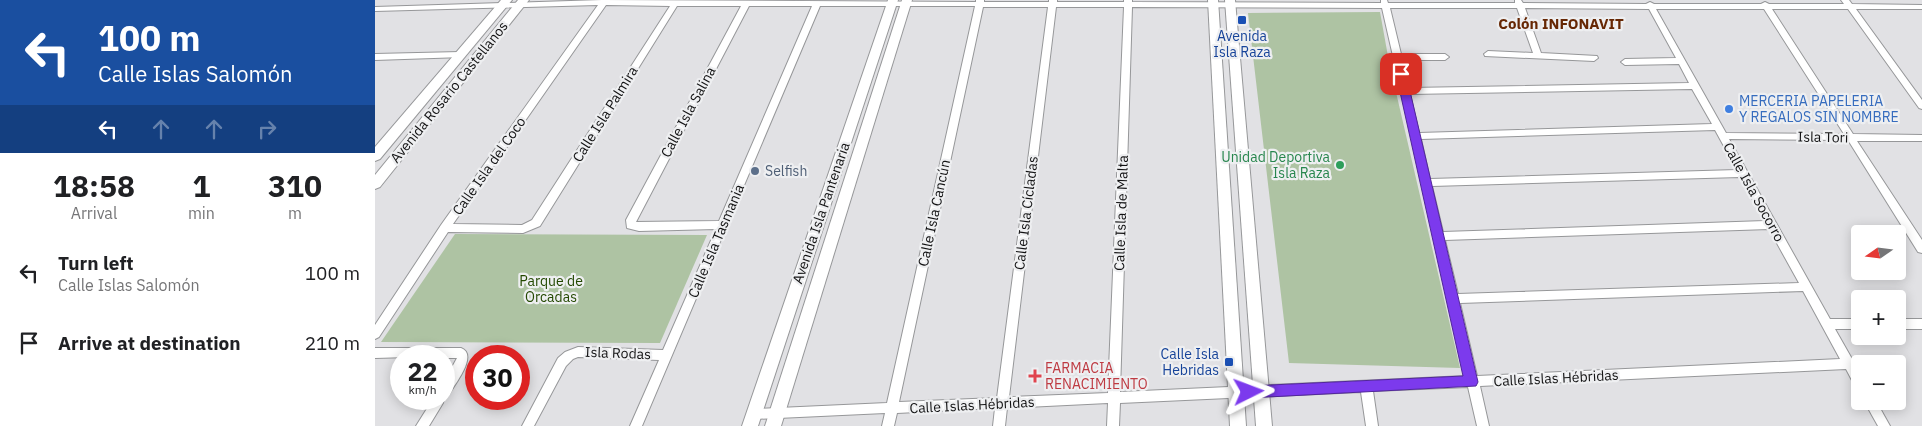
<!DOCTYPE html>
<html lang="en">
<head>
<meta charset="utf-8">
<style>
	body { margin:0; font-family:"IBM Plex Sans",sans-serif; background:#f2f2f2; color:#202124; height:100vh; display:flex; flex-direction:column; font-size:19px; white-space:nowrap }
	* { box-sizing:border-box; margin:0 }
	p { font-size:16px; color:#757577 }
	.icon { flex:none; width:28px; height:28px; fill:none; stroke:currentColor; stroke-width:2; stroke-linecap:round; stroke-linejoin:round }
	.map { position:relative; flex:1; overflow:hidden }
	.sheet { display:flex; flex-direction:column; background:#fff; width:375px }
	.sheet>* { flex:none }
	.banner { background:#1a4fa0; color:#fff; overflow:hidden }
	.needle { width:32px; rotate:256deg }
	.fabs { position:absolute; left:1476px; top:225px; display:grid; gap:10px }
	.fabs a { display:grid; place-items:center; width:55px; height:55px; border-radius:5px; background:#fff; box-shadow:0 2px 12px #0003; font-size:25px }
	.speed { position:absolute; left:15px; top:345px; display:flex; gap:10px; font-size:25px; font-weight:700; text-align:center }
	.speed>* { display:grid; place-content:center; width:65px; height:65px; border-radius:50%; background:#fff; box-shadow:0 2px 12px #0003; line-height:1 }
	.speed small { font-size:12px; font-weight:400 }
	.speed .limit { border:8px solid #d22; background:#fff; color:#111 }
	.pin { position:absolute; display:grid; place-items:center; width:42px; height:42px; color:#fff; margin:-21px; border-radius:10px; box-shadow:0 2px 8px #0006 }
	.me { position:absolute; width:55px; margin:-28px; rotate:87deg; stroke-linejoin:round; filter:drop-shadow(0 0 4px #0008) }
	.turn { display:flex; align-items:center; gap:18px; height:105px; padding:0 15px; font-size:22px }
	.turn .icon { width:65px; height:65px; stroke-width:2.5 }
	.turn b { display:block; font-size:35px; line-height:42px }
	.lanes { display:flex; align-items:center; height:48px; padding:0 15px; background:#0003; justify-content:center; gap:25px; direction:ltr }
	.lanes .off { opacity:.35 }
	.eta { display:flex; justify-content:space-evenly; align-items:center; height:85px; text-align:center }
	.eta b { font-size:30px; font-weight:800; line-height:35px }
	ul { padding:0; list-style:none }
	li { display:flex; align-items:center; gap:15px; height:70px; padding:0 15px }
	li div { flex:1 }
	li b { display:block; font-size:19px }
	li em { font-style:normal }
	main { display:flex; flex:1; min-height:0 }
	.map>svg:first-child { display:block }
	.green { fill:#aec3a3 }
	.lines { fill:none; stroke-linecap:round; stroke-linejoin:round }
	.street-casing { stroke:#969799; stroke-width:2 }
	.secondary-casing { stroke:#969799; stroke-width:2 }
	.street { fill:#fff; fill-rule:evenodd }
	.secondary { fill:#fff; fill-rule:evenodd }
	.route { fill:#7c3aed; stroke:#51269a }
	.transit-dot { fill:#1a4fb4; stroke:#eeeff1; stroke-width:2 }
	.shop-dot { fill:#3f7fe0; stroke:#eeeff1; stroke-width:2 }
	.leisure-dot { fill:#2e9e5b; stroke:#eeeff1; stroke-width:2 }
	.service-dot { fill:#5c6f8a; stroke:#eeeff1; stroke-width:2 }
	.health-dot { fill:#e0444e; stroke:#eeeff1; stroke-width:2 }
	.labels { text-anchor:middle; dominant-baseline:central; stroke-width:4.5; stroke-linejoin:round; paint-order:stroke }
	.transit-label { font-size:14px; fill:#164399; stroke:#eeeff1 }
	.street-label { font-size:14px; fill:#121213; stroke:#eeeff1 }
	.shop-label { font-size:14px; fill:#366cbe; stroke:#eeeff1; text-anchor:start }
	.leisure-label { font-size:14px; fill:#27864d; stroke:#eeeff1; text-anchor:end }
	.service-label { font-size:14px; fill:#4e5e75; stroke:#eeeff1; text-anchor:start }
	.park-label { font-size:14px; fill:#234800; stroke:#eeeff1 }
	.health-label { font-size:14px; fill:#be3a42; stroke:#eeeff1; text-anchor:start }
	.neighbourhood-label { font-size:15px; font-weight:bold; fill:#662704; stroke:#eeeff1 }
</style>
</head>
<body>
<main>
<section class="sheet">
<div class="banner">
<div class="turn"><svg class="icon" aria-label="left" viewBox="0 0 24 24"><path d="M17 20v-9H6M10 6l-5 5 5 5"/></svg><div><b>100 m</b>Calle Islas Salomón</div></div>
<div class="lanes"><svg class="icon" aria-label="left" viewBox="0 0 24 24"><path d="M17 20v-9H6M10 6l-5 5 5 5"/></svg><svg class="icon off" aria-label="ahead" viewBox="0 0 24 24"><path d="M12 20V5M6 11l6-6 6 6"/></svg><svg class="icon off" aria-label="ahead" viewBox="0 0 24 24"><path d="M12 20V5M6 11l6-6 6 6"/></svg><svg class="icon off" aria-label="right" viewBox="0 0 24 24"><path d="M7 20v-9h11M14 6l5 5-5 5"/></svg></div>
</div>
<div class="eta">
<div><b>18:58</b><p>Arrival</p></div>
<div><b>1</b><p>min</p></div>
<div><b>310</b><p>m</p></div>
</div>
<ul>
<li><svg class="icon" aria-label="left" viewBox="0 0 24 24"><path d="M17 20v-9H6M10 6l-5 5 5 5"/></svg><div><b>Turn left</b><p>Calle Islas Salomón</p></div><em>100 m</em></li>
<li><svg class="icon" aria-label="arrive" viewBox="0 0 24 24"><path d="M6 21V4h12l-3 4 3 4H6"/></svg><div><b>Arrive at destination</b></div><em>210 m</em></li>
</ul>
</section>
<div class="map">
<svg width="1547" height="426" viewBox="0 0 1547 426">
	<rect width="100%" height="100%" fill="#e1e1e4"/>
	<g class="green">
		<path d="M1005,12L1014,62L1085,368L914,363L873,13Z"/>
		<path d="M80,234L332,235L285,343L6,342Z"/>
	</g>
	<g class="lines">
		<defs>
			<g id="street">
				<path d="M227,0L601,2V0H609V2H674V0H682V2H749V0H757V2L1006,3V0H1012L1013,3H1140V0H1146L1148,3L1271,4L1275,2L1279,4H1386L1390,2L1394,4H1469L1466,0H1474L1477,4L1547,5V9H1481L1547,100V109L1544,108L1473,9H1397L1478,134L1547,135V141H1482L1547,240V253L1543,252L1473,140L1354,139L1455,319H1485V329H1460L1485,373V389L1481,388L1471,369L1105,386L1114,426H1102L1093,387L998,391L1003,426H991L986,392L745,403L744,426H732L733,403L632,408L630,426H618L620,408L522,413L519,426H507L510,413L379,419L375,418L373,414L375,410L379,409L512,403L600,6H445L267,426H255L284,360L203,357L198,359L191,366L159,426H147L183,358L190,352L203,347L288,350L341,229L264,231L252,228L251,220L366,6H302L165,226L148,233L73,232L4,337L0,339V325L66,225L223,5L0,11V7ZM231,5L295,6L157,220L147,225L78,224ZM374,6H437L344,221L261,222ZM608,7H673L622,398L524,402ZM681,7H749L733,393L634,397ZM757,7L1007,8L1073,297L1072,299L1074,302L1091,376L745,392ZM1015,8H1142L1158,53L1113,51L1109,54L1110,56L1219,61L1223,58L1222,56L1166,53L1150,8L1274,9L1301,58L1250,59L1246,62L1250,65L1304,64L1314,83L1034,88L1027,60H1070L1074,57L1070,54H1026ZM1281,9H1389L1469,134L1351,133ZM1317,89L1337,124L1044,133L1035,94ZM1340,130L1362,170L1055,179L1046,139ZM1365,177L1390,221L1068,232L1057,186ZM1394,229L1424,283L1083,294L1070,240ZM1428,291L1465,359L1102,376L1085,303Z"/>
				<path d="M85,52L89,55L88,57L0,60V54Z"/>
				<rect x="1522" y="319" width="25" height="10"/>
				<path d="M0,348H86C104,355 79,385 73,396L69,397L68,403L54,426H41L58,399H69V382L82,358H69V356L0,358Z"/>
				<path d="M1489,401H1501L1515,426H1503Z"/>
			</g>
			<g id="secondary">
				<path d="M126,0H137L5,159L0,161V147Z"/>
				<path d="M143,0H154L5,187L0,189V175Z"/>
				<path d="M513,0H523L383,426H367Z"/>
				<path d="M527,0H537L406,426H390Z"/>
				<path d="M833,0H843L871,426H855Z"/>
				<path d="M850,0H860L897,426H881Z"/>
			</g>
		</defs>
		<use href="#street" class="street-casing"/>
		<use href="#secondary" class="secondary-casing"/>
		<use href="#street" class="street"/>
		<use href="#secondary" class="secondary"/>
	</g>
	<path class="route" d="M1026,71L1031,74L1103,382L1101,386L874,398L869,396L867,392L869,388L874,386L1088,376L1021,74Z"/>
	<g class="transit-dot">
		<rect x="862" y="15" width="10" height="10" rx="2.5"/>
		<rect x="849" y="357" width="10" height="10" rx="2.5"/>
	</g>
	<circle class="shop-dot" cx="1354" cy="109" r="5"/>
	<circle class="leisure-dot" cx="965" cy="165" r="5"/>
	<circle class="service-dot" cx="380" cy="171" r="5"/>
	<path class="health-dot" d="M657.5 368.5h5v5h5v5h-5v5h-5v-5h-5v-5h5z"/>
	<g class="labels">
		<g class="transit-label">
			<text x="867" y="36">Avenida<tspan x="867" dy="16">Isla Raza</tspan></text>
			<text x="844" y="354" text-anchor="end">Calle Isla<tspan x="844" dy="16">Hebridas</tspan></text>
		</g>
		<g class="street-label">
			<text transform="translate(74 92) rotate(-51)">Avenida Rosario Castellanos</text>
			<text transform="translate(313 112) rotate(-62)">Calle Isla Salina</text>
			<text transform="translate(230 114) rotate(-58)">Calle Isla Palmira</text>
			<text transform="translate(1448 137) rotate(1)">Isla Tori</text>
			<text transform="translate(114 166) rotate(-55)">Calle Isla del Coco</text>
			<text transform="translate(1379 192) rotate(61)">Calle Isla Socorro</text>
			<text transform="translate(446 213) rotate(-71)">Avenida Isla Pantenaria</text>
			<text transform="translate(559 213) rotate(-78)">Calle Isla Cancún</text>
			<text transform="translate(651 213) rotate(-83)">Calle Isla Cícladas</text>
			<text transform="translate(746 213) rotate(-88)">Calle Isla de Malta</text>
			<text transform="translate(341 241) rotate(-67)">Calle Isla Tasmania</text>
			<text transform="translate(243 353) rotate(2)">Isla Rodas</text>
			<text transform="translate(1181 378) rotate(-3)">Calle Islas Hébridas</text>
			<text transform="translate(597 405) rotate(-3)">Calle Islas Hébridas</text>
		</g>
		<g class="shop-label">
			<text x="1364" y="101">MERCERIA PAPELERIA<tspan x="1364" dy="16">Y REGALOS SIN NOMBRE</tspan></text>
		</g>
		<g class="leisure-label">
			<text x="955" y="157">Unidad Deportiva<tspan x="955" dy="16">Isla Raza</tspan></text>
		</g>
		<g class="service-label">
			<text x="390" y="171">Selfish</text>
		</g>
		<g class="park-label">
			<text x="176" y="281">Parque de<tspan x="176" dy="16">Orcadas</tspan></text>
		</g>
		<g class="health-label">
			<text x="670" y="368">FARMACIA<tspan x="670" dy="16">RENACIMIENTO</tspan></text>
		</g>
		<g class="neighbourhood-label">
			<text x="1186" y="23">Colón INFONAVIT</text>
		</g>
	</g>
</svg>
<div class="fabs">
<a><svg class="needle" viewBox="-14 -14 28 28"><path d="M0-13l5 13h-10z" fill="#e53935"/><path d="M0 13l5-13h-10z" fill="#757577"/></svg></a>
<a>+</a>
<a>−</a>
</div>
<div class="speed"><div>22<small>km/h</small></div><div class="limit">30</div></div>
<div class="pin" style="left:1026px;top:74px;background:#d93025"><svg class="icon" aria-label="arrive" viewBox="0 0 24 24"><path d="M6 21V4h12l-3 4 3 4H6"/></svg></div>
<svg class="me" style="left:874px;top:392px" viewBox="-20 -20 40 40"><path d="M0-17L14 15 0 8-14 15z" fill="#7c3aed" stroke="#fff" stroke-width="4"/></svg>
</div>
</main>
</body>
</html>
